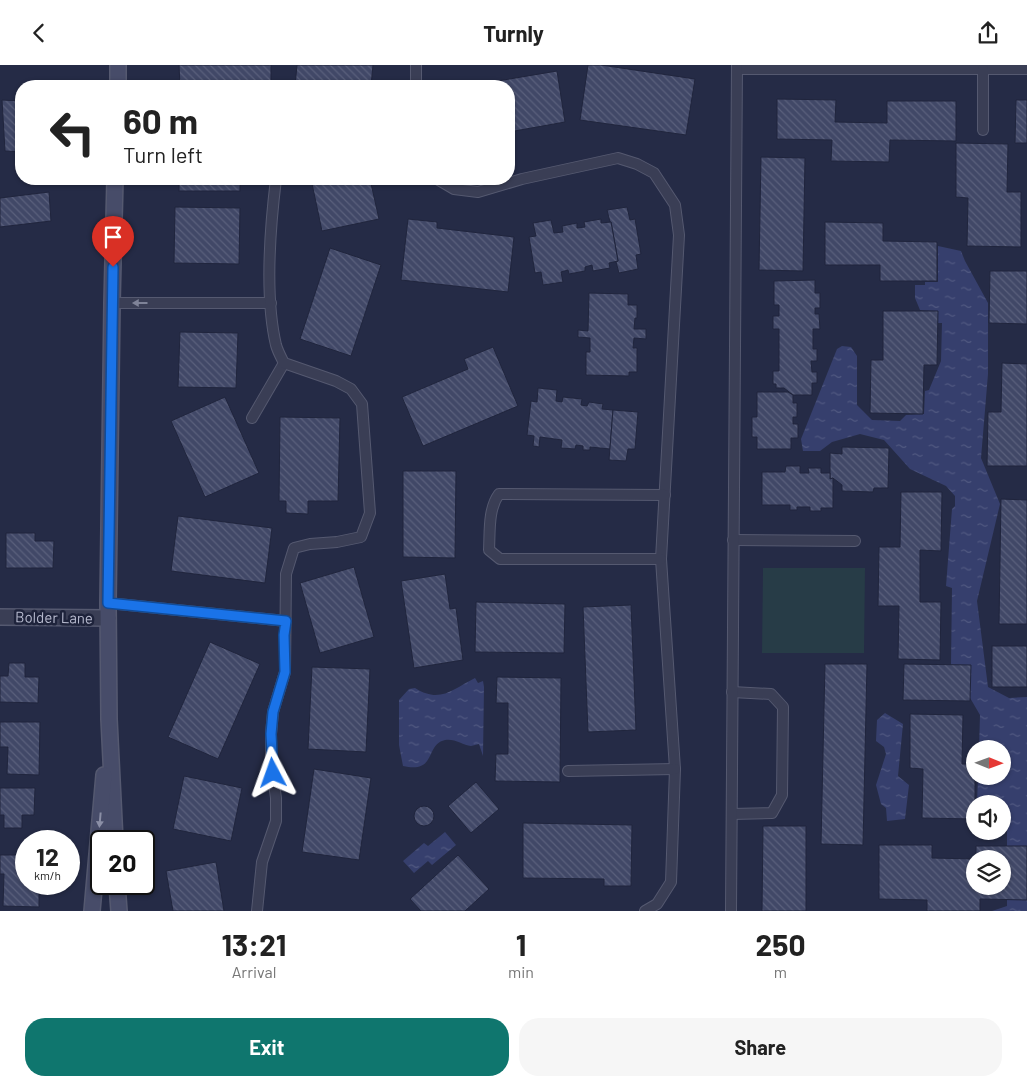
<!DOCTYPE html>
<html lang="en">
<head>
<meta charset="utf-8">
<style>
	body { margin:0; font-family:Barlow,sans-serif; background:#f6f6f6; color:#222; height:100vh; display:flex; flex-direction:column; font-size:19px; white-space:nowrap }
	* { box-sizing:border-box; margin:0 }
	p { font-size:16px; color:#767676 }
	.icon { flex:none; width:28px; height:28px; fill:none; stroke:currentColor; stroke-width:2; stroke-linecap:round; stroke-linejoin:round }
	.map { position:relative; height:846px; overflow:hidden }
	.panel { display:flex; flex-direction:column; background:#fff; flex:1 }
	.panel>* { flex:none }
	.guide { position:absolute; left:15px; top:15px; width:500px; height:105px; border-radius:20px; box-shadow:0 1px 4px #0004; background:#fff; color:#222; overflow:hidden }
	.needle { width:32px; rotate:91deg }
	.fabs { position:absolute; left:966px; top:675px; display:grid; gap:10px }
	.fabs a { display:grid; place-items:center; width:45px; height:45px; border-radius:50%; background:#fff; box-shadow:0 1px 4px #0004; font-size:25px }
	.speed { position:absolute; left:15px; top:765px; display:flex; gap:10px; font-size:25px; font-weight:700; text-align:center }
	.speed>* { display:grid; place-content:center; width:65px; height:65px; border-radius:50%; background:#fff; box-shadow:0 1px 4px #0004; line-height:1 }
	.speed small { font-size:12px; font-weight:400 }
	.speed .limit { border:2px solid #111; border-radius:8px; background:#fff; color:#111 }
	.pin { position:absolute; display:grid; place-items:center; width:42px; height:42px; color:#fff; margin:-51px -21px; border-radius:50% 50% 50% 0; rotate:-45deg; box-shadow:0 0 5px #0007 }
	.pin .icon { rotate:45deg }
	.me { position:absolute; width:55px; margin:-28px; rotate:356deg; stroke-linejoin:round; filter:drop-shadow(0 0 4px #0008) }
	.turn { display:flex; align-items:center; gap:18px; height:105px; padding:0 25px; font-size:22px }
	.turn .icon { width:65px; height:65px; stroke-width:2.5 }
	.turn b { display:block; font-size:35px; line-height:42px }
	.eta { display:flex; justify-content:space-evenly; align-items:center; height:85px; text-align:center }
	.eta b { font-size:30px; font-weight:700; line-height:35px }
	.primary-button { display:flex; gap:10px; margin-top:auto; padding:10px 25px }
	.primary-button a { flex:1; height:58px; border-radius:20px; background:#0f766e; color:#fff; font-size:20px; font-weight:700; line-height:58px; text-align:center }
	.primary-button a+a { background:#f6f6f6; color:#222 }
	header { display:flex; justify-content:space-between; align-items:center; height:65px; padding:0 25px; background:#fff; font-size:22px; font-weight:700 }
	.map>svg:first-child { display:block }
	.park { fill:#273c47 }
	.water { fill:url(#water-ripples) }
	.building { fill:url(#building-back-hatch); stroke:#20253d; fill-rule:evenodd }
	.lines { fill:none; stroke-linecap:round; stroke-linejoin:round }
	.lane-casing { stroke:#555970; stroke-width:12 }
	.street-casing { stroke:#555970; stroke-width:18 }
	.secondary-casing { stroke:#555970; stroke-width:18 }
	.lane { stroke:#3a3e55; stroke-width:10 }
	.street { stroke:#3a3e55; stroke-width:15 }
	.secondary { stroke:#474c69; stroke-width:15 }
	.oneway { fill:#7f8398 }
	.oneway2 { fill:#8b8fa6 }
	.route-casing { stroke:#114b97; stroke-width:12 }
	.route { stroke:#1a73e8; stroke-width:9 }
	.labels { text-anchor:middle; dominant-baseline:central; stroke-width:5; stroke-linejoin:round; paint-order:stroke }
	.street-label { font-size:15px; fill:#b8bbcf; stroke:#1e233b }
</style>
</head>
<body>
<header><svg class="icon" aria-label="back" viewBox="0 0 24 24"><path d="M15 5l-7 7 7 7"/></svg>Turnly<svg class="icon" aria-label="share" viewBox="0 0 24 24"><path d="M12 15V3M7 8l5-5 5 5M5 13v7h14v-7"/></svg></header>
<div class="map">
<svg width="1027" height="846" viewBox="0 0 1027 846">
	<defs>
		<pattern id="water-ripples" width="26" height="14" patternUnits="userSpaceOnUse" patternTransform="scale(1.25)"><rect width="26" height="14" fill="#363f6d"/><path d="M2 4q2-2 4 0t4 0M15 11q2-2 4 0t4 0" fill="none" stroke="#515981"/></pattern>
		<pattern id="building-back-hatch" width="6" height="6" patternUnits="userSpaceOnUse" patternTransform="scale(1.25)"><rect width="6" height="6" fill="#414867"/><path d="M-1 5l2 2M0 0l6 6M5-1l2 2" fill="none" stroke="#5a607c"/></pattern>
	</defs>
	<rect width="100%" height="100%" fill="#252b46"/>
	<path class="park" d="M763,503H865L864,588H762Z"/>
	<g class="water">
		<path d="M938,181L961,186L965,196L988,238V309L981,393L1000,439L977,536L988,622L1009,633L1027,632V846H992L1007,841V761L1003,756L1002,739H977L978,711H1002V684H979L980,650L951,600L952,523L946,521L952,444L955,441V431L946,421L910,404L884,375L860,369L832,377L820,386H803L801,374L837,284L842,281L851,282L857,291V340L872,355L900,356L906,350L924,349L925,326L929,325L941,296L942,258H938V246L920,245L915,233V220H925V217H938Z"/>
		<path d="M475,613L478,618L483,616L484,622L483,691L479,679L471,681C463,680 454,673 445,675C425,679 437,709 403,701L399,680V635L409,624L415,623C440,639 453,624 475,613Z"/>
		<path d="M885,648L903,659L898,711L909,720L905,754L887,756L886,743L881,739L876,720L886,689L884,682L876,676L877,655Z"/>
		<path d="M445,767L456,780L432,800L428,796L414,808L403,796L424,778L428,781Z"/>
	</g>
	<g class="building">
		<path d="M179,0H271V21H180Z"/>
		<path d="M297,0H373L371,21H295Z"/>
		<path d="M588,0H601L695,14L686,70L580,55Z"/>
		<path d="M557,6L565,57L509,67V21H468Z"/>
		<path d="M777,34L836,35L835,57L887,58V36H956V76L890,75L889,97L831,96L832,75L777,74Z"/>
		<path d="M2,35L21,36V87L5,86Z"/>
		<path d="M1016,35H1027V78H1015Z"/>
		<path d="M956,78L1008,79L1007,127H1021V182L967,181L968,133L956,132Z"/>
		<path d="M761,92L805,93L803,206L759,205Z"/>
		<rect x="179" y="114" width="61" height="12"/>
		<path d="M311,114H370L379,154L322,166Z"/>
		<path d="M49,127L51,156L0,162V133Z"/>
		<path d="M175,142L240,143L239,199L174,198Z"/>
		<path d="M627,142L630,155L635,154L641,189L636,190L638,204L619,208L616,197L618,196L611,157H610L607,145Z"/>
		<path d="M408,154L437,157V163L514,172L508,227L401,215Z"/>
		<path d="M601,154V158L611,157L618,196L609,198L610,203L593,206L592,200L585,202V206L569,209L568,205L561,207L563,217L543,220L541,207L535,208L529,172L536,171L533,158L551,155L554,168L563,167L562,161L577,158V163L585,162L584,157Z"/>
		<path d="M825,157L883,158V176L937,177V216H880V200H825Z"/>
		<path d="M330,183L381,200L351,291L300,274Z"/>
		<path d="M990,206H1027V259L989,258Z"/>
		<path d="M815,215V228H820V243H815V249H819L820,264H813V284H817V296H811L812,307H817V318H812V330H793L784,323H776V319H773V306H779V264H773V251H779V240H774V216Z"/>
		<path d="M589,228L628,229V240H637V253H635L634,264H646V274L634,273L633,283H637V307H629V311L586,310V287H590V273L578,272V265L588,266Z"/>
		<path d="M883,246H938L937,300H924L923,349L870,348L871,295H883Z"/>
		<path d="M180,267L238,268L236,323L178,322Z"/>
		<path d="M493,282L518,341L423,381L402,332L468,304L464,294Z"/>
		<path d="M1002,298L1027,299V401H987L988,347H1001Z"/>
		<path d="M538,323L557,325L556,336L562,337L563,332L582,334L581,340L587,341L589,337L603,339L602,344L613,345L610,384L590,382V385H583V381L576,380L575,384L561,383L562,375L540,372L539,382L533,381L534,371L527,370L531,336L537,337Z"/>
		<path d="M757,327H788L793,330V338H797V352H793V359H798V373H791V384H757V372H752V352H757Z"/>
		<path d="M225,332L259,408L205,432L171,356Z"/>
		<path d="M613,345L638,347L635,384H628L626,396L609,395Z"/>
		<path d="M280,352L340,353L338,436H308V449L286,448V436H279Z"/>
		<path d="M842,382L889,383L888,423H874L873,427L842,426V420L833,413L830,414V388L842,389Z"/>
		<path d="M786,401H800V408H809L808,403H821V408H830V414L833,413V443H821V446H810V442H797V445H790V440H762V407H785Z"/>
		<path d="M403,406H456L455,493L403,492Z"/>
		<path d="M901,427H942L941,486L920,485V537H941L940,595L898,594L899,541H878L879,482H900Z"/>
		<path d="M1001,434L1027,435V559H999Z"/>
		<path d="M178,451L272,463L265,518L171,506Z"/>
		<path d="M6,468H35V476H54L53,503H6Z"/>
		<path d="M354,502L374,572L320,588L300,518Z"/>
		<path d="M445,509L450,544L456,543L463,595L414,603L401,516Z"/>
		<path d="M476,537L565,539L564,588L475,587Z"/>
		<path d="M631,540L636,665L588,667L583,542Z"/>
		<path d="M210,577L260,599L218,694L168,672Z"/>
		<rect x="992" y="581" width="35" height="41"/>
		<path d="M9,598H25V612H39L38,638L0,637V611H8Z"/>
		<path d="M825,599H867L863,780L821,779Z"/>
		<path d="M904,599L971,600L970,636L903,635Z"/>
		<path d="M312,602L370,604L366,687L308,684Z"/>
		<path d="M497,612L561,613L560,717L495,716L496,689H508V638H496Z"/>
		<path d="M910,649L963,650L962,699H975V754L922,753L923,704L910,703Z"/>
		<path d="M0,657H40L39,710L7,709L8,682H0Z"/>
		<path d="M314,704L371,713L359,795L302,787Z"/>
		<path d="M184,711L242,723L231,776L173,764Z"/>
		<path d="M476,717L499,744L471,768L448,741Z"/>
		<path d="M0,723H35L34,750H22V763H4V750H0Z"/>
		<circle cx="424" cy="751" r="10"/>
		<path d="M523,758L632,760L631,821H604V814L523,813Z"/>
		<path d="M763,761H806V846H762Z"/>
		<path d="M879,780H932V793L976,794V781H1027V835L980,834V846H927V835L879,834ZM975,794H1002V821H975Z"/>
		<path d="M0,790H26V819H39V842L3,841L4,809H0Z"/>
		<path d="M458,790L489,824L465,846H421L410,834Z"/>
		<path d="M216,797L224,846H173L166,806Z"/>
	</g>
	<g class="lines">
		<defs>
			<g id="lane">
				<path d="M737,4H1027"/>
				<path d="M983,4V65"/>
				<path d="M416,21V0"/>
				<path d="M437,114L454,124L478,127L522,114L618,93L637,99L654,108L675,140L679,170L661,494L675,704L671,817L657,839L645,846"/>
				<path d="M112,238H271"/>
				<path d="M252,353L284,298"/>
				<path d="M733,475L855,476"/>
				<path d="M661,494H500L489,485C490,467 488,444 499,429L665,430"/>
				<path d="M108,538L286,556"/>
				<path d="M568,706L675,704"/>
				<path d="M732,749L772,748L782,730L783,642L771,629L732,627"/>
				<path d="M257,846L262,797L276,756V733L271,697V669L273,647L285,607L286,509L294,483L310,479L337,477L361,472L370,448L362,339L351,324L336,316L284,298C281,292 278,287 276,280C265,233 270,163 276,114"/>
				<path d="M731,846L737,0"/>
			</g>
			<path id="street" d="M0,552L108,553"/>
			<g id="secondary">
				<path d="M118,21V0"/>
				<path d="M115,114L112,238L108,538L109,654L115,776"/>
				<path d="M117,819L119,846"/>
				<path d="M92,846L104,710"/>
			</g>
		</defs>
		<use href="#lane" class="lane-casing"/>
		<use href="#street" class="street-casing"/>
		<use href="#secondary" class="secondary-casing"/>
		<use href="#lane" class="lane"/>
		<use href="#street" class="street"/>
		<use href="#secondary" class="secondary"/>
	</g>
	<defs><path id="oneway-solid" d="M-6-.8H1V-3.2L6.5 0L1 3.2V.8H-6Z" transform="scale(1.25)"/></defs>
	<use class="oneway" href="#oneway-solid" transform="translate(140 238) rotate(-180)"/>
	<use class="oneway2" href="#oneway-solid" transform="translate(100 755) rotate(95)"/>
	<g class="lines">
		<defs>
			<path id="route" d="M113,202L108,538L286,556L284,570L285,607L273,647L271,669L273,708"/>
		</defs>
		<use href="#route" class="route-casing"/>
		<use href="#route" class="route"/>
	</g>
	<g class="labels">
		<g class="street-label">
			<text transform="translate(54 552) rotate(1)">Bolder Lane</text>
		</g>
	</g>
</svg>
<div class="fabs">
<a><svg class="needle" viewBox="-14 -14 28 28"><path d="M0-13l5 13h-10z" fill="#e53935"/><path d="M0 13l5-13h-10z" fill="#767676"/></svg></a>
<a><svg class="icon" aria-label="sound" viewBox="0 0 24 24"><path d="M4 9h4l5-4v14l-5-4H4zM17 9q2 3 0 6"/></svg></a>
<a><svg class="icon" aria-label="layers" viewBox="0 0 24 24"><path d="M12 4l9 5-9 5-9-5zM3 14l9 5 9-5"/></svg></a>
</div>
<div class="speed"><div>12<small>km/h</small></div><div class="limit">20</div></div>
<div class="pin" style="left:113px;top:202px;background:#d93025"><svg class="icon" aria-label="arrive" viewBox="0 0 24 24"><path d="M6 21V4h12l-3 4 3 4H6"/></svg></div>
<svg class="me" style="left:273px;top:708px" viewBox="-20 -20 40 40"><path d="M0-17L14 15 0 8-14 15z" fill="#1a73e8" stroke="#fff" stroke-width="4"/></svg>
<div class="guide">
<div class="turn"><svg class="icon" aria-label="left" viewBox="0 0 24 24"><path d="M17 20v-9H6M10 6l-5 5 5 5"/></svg><div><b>60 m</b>Turn left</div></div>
</div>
</div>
<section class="panel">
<div class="eta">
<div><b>13:21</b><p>Arrival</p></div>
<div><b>1</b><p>min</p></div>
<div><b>250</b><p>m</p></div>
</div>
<div class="primary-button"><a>Exit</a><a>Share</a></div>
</section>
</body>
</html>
